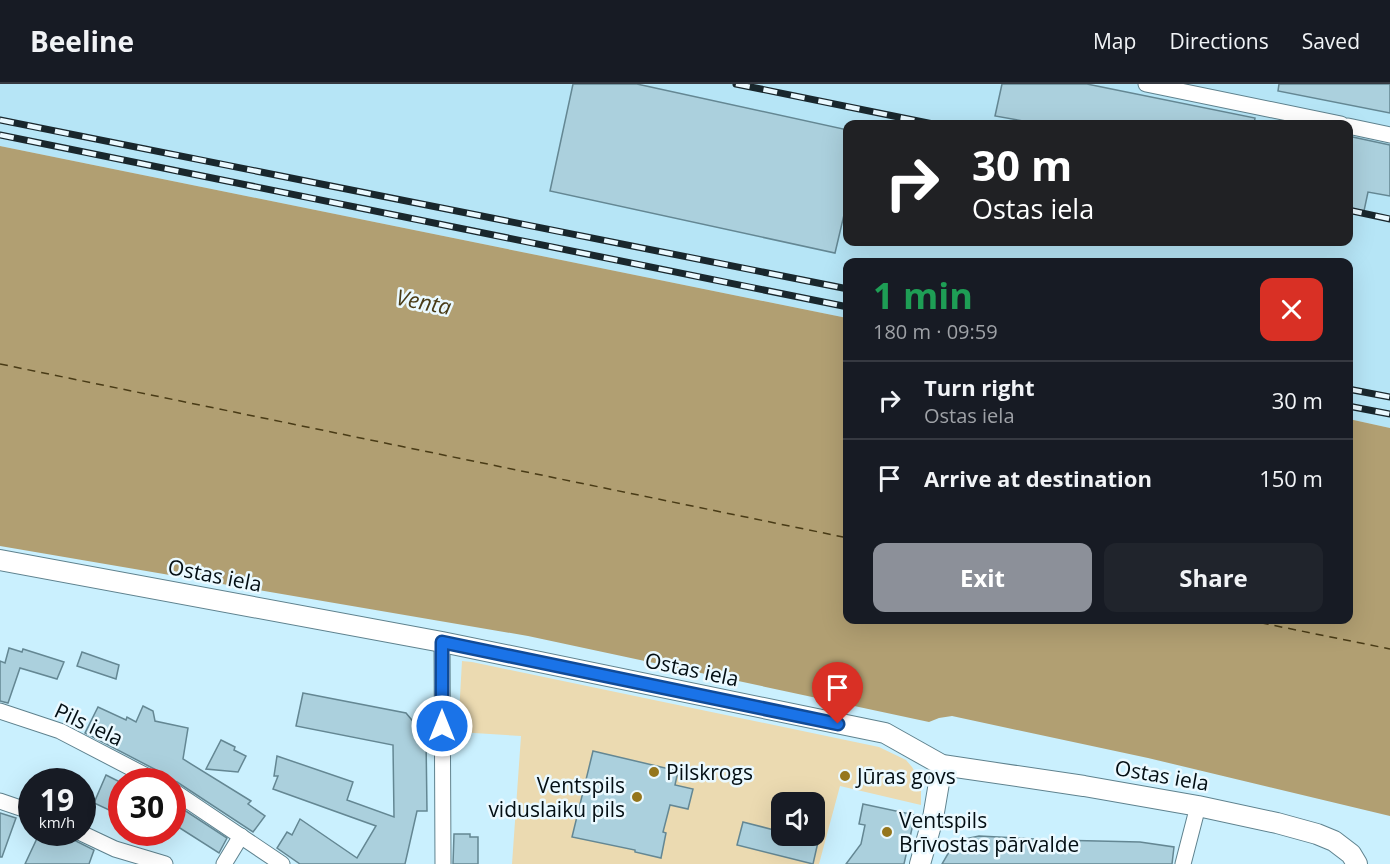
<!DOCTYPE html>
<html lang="en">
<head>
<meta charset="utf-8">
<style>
	body { margin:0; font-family:"Open Sans",sans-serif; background:#20242c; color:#f1f3f6; height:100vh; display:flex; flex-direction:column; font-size:22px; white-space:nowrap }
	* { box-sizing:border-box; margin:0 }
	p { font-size:20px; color:#9ea1a6 }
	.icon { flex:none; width:33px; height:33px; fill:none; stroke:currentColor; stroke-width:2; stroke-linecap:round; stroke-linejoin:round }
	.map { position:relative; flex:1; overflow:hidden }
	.panel { position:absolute; left:843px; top:174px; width:510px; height:366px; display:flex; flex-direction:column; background:#171b24; border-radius:12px; box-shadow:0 6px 24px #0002 }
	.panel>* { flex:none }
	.banner { position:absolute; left:843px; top:36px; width:510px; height:126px; border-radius:12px; box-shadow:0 6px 24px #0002; background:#202124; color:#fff; overflow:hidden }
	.controls { position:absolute; left:771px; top:708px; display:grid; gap:12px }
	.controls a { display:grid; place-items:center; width:54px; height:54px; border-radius:12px; background:#171b24; box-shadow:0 6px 24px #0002; font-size:30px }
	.speed { position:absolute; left:18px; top:684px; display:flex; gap:12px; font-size:30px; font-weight:700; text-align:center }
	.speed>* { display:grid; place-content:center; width:78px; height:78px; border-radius:50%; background:#171b24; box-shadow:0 6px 24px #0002; line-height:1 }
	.speed small { font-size:15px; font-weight:400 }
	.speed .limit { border:9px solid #d22; background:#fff; color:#111 }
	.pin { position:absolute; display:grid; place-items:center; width:51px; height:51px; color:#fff; margin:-62px -26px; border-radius:50% 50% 50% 0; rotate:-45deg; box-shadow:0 0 6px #0007 }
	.pin .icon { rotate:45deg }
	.me { position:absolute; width:66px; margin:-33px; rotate:0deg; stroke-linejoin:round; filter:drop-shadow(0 0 4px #0008) }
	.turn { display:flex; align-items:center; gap:21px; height:126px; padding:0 30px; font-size:27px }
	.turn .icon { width:78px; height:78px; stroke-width:2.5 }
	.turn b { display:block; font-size:42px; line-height:51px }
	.round { display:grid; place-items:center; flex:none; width:63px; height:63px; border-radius:12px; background:#20242c }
	.summary { display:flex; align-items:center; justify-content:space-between; height:102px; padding:0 30px }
	h1 { font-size:36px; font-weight:700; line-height:45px; color:#1e9e55 }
	.cta { display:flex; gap:12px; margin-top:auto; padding:12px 30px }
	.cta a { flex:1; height:69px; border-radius:12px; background:#8c9099; color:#fff; font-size:24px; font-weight:700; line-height:69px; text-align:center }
	.cta a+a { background:#20242c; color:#f1f3f6 }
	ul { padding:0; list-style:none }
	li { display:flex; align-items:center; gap:18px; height:78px; padding:0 30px; border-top:2px solid #363941 }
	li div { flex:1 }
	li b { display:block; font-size:22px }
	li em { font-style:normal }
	header { display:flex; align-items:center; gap:36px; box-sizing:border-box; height:84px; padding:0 30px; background:#171b24; border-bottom:2px solid #363941 }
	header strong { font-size:28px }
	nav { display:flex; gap:33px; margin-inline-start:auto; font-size:21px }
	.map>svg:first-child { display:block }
	.built { fill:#b6e5f6; fill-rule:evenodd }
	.green { fill:#ebdab1; fill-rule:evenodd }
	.water { fill:#b19f72 }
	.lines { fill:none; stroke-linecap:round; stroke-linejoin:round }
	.ferry { stroke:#493b16; stroke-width:1.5; stroke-dasharray:8 6; stroke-linecap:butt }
	.building { fill:#abd0dd; stroke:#648793; stroke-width:1.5 }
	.minor-casing { stroke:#5f828e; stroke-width:17 }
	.tertiary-casing { stroke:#5f828e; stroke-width:22 }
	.minor { stroke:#fff; stroke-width:15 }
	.tertiary { stroke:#fff; stroke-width:20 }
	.rail-casing { stroke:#19272d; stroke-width:7 }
	.rail { stroke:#eaf9ff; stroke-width:4.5; stroke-dasharray:14; stroke-linecap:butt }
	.route-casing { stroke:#114b97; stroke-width:15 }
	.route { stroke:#1a73e8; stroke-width:10 }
	.poi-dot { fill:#95761d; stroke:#eaf9ff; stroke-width:2 }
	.labels { text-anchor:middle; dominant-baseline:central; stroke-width:5; stroke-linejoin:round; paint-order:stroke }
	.street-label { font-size:21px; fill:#030e13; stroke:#eaf9ff }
	.poi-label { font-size:21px; fill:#030e13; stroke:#eaf9ff; text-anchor:start }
	.water-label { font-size:22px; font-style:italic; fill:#493b16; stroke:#eaf9ff }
</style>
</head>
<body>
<header>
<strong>Beeline</strong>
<nav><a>Map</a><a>Directions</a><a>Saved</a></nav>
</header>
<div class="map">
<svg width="1390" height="780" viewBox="0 0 1390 780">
	<rect width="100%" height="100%" fill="#caf0fe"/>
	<path class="built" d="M0,0H1390V344L1349,335L1348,178H848L847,234L0,62ZM848,40H1348V158H848Z"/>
	<path class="green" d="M462,577L472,578L879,663L906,676L912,683L921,699V721L840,702L819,780H512L521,652L458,648ZM782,718H814V752H782Z"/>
	<path class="water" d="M0,62L847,234L848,536H1348L1349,335L1390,344V732L1148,674L952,632L939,634L929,638L528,552L0,462Z"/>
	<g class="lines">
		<g class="ferry">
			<path d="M0,280L848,454"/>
			<path d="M1247,536L1390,565"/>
		</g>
	</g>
	<g class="building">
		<path d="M573,0H637L848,46V114L835,169L550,107Z"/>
		<path d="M1002,0H1087L1255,34L1254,40H1040L995,32Z"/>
		<path d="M1279,0H1390V29L1278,7Z"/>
		<path d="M1348,52L1390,61V112L1368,108L1364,127L1348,124Z"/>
		<path d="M9,564L22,568L23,565L64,578L57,595L20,584L8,619L0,617V577L5,579Z"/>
		<path d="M82,568L119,581L116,595L77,582Z"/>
		<path d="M303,609L406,629L426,653L427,727H417L405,780H300L277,764L287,748L292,751L300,735L357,774L376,742L273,705L278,692H274L277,672L353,698L347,716L394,733L393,661L296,642Z"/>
		<path d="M143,622L153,627L155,637L188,644L183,675L251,717L248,720L265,732L253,748L177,698L172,696L168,697L166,692L162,689L85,649L98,623L126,636L127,633L136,638Z"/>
		<path d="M221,656L235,663L234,666L246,672L238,688L206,685Z"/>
		<path d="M593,667L678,687L675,701L693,705L688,725L670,721L663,748L666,749L661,774L635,768V766L572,753Z"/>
		<path d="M106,691L122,699V732L94,719Z"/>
		<path d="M172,718L227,754L219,769L172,739Z"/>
		<path d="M863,720L915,731L904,780H846L861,760L865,741L859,740Z"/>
		<path d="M0,729L16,734L2,773H0Z"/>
		<path d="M743,738L782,748V752H794L818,758L813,780L737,761Z"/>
		<path d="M40,748H58L94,766L89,780H25Z"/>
		<path d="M454,750H470V753H478V780H453Z"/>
		<path d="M979,752L1055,756L1140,758L1174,763L1172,780H942L949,768L957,760L965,755Z"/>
	</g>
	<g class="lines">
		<defs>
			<g id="minor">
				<path d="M1146,0L1341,40"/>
				<path d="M1348,42L1390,51"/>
				<path d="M442,558L443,780"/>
				<path d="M0,627L60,647L158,698"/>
				<path d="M172,706L282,780"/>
				<path d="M0,717L32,728"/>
				<path d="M79,748L115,765L165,780"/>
				<path d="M224,780L241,752"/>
				<path d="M1183,780L1198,722"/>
			</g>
			<g id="tertiary">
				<path d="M0,476L442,558L885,649L942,681L1084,702L1198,722L1277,739L1317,750L1334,757L1351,770L1357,780"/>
				<path d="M920,780L933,734L942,681"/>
			</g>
		</defs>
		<use href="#minor" class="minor-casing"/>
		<use href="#tertiary" class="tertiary-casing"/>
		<use href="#minor" class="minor"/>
		<use href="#tertiary" class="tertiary"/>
		<defs>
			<g id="rail">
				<path d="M736,0L933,40"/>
				<path d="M0,36L848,205"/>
				<path d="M0,51L848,223"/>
				<path d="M1348,126L1390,135"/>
				<path d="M1348,305L1390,313"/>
				<path d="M1348,322L1390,330"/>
			</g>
		</defs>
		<use href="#rail" class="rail-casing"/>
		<use href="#rail" class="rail"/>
	</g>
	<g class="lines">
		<defs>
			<path id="route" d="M442,642V558L838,640"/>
		</defs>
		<use href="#route" class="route-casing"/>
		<use href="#route" class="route"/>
	</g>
	<g class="poi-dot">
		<circle cx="654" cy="688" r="6"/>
		<circle cx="845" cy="692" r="6"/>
		<circle cx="637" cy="713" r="6"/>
		<circle cx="887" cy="748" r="6"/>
	</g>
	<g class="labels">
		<g class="street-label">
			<text transform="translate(215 491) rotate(11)">Ostas iela</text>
			<text transform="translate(692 585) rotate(12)">Ostas iela</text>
			<text transform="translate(89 640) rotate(25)">Pils iela</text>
			<text transform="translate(1162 691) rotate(10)">Ostas iela</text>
		</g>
		<g class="poi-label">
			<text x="666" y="688">Pilskrogs</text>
			<text x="857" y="692">Jūras govs</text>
			<text x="625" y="701" text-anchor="end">Ventspils<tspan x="625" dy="24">viduslaiku pils</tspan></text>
			<text x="899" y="736">Ventspils<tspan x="899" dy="24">Brīvostas pārvalde</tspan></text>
		</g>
		<g class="water-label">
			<text transform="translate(424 217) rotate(11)">Venta</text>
		</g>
	</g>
</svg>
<div class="controls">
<a><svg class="icon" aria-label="sound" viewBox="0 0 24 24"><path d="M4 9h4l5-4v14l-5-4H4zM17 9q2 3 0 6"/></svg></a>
</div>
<div class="speed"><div>19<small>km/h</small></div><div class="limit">30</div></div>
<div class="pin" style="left:838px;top:640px;background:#d93025"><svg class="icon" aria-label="arrive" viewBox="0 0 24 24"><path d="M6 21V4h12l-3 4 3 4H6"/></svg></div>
<svg class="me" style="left:442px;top:642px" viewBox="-20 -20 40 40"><circle r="17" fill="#1a73e8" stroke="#fff" stroke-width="3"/><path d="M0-11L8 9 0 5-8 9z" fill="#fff"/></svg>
<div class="banner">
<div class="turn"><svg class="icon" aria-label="right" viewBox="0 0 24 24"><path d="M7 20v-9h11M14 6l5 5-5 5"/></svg><div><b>30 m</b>Ostas iela</div></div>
</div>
<section class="panel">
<div class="summary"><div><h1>1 min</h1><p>180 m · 09:59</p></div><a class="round" style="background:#d93025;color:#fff"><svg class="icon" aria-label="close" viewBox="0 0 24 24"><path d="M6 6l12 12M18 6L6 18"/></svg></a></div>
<ul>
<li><svg class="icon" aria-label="right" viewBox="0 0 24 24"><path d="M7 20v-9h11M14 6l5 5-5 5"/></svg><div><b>Turn right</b><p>Ostas iela</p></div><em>30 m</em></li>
<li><svg class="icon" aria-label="arrive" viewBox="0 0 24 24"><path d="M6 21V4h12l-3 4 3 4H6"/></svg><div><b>Arrive at destination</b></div><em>150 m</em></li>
</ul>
<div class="cta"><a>Exit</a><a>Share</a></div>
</section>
</div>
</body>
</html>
